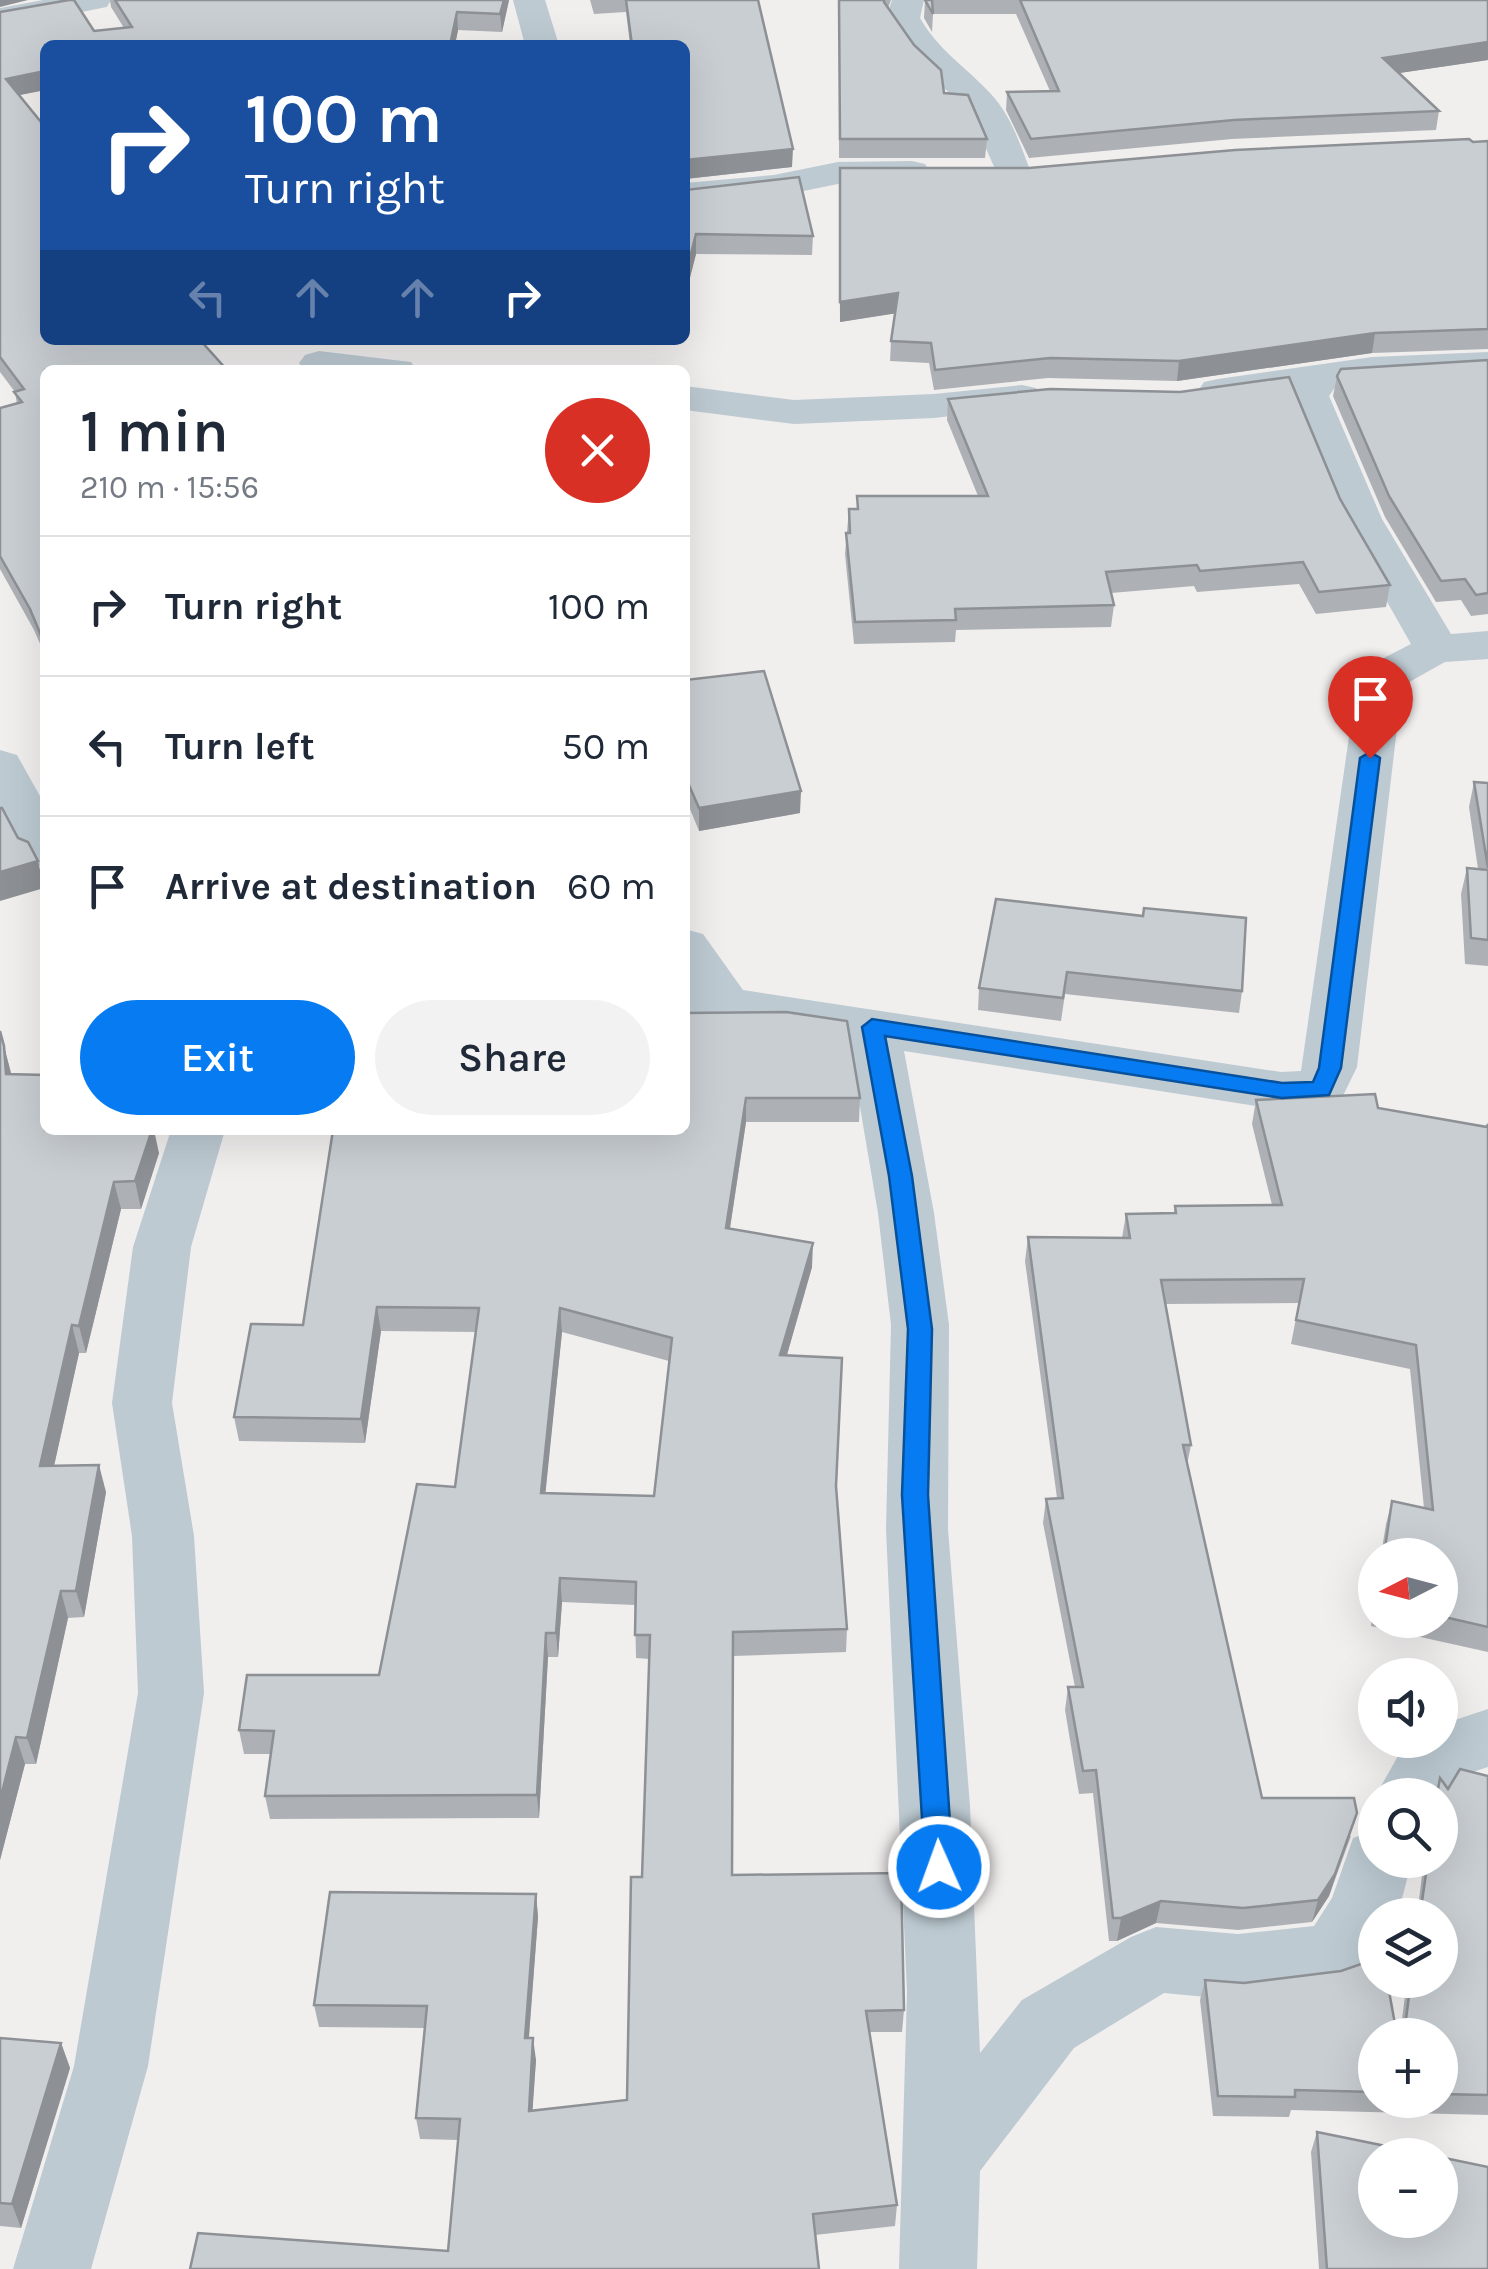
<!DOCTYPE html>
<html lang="en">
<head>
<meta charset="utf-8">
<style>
	body { margin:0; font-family:Karla,sans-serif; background:#f2f2f3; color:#1f2937; height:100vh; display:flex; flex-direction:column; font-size:38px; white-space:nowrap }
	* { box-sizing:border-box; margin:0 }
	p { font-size:32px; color:#747a83 }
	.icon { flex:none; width:55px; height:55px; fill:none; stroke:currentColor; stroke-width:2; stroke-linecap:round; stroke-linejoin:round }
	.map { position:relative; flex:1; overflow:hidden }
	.panel { position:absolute; left:40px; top:365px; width:650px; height:770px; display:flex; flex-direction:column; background:#fff; border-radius:15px; box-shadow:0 10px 40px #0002 }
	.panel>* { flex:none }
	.hud { position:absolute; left:40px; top:40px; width:650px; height:305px; border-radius:15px; box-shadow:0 10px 40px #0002; background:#1a4fa0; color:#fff; overflow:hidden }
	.needle { width:65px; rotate:264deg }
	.tools { position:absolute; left:1358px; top:1538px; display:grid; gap:20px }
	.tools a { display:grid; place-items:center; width:100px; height:100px; border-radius:50%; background:#fff; box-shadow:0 10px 40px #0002; font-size:50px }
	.pin { position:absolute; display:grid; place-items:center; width:85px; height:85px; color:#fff; margin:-102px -42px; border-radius:50% 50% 50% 0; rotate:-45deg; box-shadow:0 0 10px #0007 }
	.pin .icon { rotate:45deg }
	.me { position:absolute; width:110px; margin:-55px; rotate:358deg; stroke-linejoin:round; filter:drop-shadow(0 0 8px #0008) }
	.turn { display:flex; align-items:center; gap:35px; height:210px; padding:0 40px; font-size:45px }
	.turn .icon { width:130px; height:130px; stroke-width:2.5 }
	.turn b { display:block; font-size:70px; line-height:85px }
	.lanes { display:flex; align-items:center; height:95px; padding:0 40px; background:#0003; justify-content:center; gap:50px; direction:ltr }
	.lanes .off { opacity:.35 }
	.round { display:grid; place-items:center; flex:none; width:105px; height:105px; border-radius:52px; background:#f2f2f3 }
	.summary { display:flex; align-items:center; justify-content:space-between; height:170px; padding:0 40px }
	h1 { font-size:60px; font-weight:600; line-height:75px }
	.button { display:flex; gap:20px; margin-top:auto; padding:20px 40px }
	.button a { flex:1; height:115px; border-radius:60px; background:#077cf2; color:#fff; font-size:40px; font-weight:600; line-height:115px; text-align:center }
	.button a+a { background:#f2f2f3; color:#1f2937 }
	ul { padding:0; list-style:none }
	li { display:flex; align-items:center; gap:30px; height:140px; padding:0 40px; border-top:2px solid #e0e1e3 }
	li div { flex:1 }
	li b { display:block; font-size:38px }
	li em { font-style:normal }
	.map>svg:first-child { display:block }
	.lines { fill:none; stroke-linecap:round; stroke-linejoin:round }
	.street { fill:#bdcad2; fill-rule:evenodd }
	.wall { fill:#adb1b5; fill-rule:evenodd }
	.shaded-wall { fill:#8d9094 }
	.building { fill:#c9ced3; stroke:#8d9094; stroke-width:2.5; fill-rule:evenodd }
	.route { fill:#077cf2; stroke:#05519d; stroke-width:2.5 }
</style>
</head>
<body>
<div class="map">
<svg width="1488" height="2269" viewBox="0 0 1488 2269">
	<rect width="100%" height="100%" fill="#f1eeee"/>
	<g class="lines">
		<g class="street">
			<path d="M43,0H111L107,7L0,28V8Z"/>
			<path d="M513,0H545L559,45H525Z"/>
			<path d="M892,0H924L920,18C938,50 966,67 990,93C1010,114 1020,143 1030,170L1025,178L1012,181L999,178L970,112L916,62L886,18Z"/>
			<path d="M912,161L925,164L930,172L925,180L838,184L774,197L685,205V183L774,175L838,162Z"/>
			<path d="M319,351L411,362L417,370H304L299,363L305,355Z"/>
			<path d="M1488,352V376L1336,386L1329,396L1382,519L1451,634L1488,631V659L1445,662L1402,686L1357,1067L1340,1102L1321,1108L1281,1110L904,1051L934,1213L949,1325L948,1529L970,1806L980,2053L1022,2000L1131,1937L1156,1927L1238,1934L1314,1926L1332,1898L1353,1838L1375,1830V1860H1412L1399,1910L1397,1915H1375V1954L1359,1979L1334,1988L1238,2000L1164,1993L1074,2048L980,2171L977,2269H899L907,1992L886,1529L891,1325L878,1213L849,1042L726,1023L685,1026V990H689L685,985V929L703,934L743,990L1281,1072L1301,1071L1357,681L1378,661L1411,644L1340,519L1289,396L1291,393L1218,403L1204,400L1198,391L1204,382L1218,379L1372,357Z"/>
			<path d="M1022,385L1036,388L1042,397L1036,406L934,418L794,424L685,410V386L794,400L934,394Z"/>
			<path d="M0,750L17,755L45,805V868L28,863L0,812Z"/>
			<path d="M171,1130H225L191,1247L172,1403L194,1536L204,1693L148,2066L91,2269H13L74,2066L138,1693L132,1536L112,1403L133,1247Z"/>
			<path d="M1488,1709V1767L1457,1777L1440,1806V1795H1376L1407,1740H1440V1725Z"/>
		</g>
	</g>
	<g class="wall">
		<path d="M110,0H509L502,32L458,30L455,45H45V90L19,95L45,370V655L34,630L0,569V408L17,404L15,392L0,372V12L94,31L124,28L111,7Z"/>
		<path d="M590,0H758L792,167L685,179V45H630L626,12L594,14Z"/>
		<path d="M839,0H891L888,8L944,93L987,139L985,158H839Z"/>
		<path d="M925,0H1488V60L1399,73L1439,111L1436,130L1232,139L1029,158L1006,110L1007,92L1050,91L1016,14H933L932,32L924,18Z"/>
		<path d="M1488,141V349L1372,353L1177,381L1048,378L934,390L929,363L890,361L891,341L895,313L840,322L839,188L1029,168Z"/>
		<path d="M685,190L813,236L812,255L696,254L685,297Z"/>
		<path d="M1488,360V614L1471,616L1461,600L1436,602L1385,517L1333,396L1337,376Z"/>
		<path d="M948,399L1340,499L1390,585L1386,607L1316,614L1299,584L1197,592L1194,586L1111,593L1114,605L1111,627L956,630L955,642L854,644L845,554L849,509H857V496H978L947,420Z"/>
		<path d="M685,680L800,813L699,831L685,797Z"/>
		<path d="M1474,782L1488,783V966L1465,964L1461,894L1467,868L1478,869L1469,807Z"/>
		<path d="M996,899L1242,991L1239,1013L1065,994L1061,1021L978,1010L979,988Z"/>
		<path d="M685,1013L860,1098L859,1122H746L730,1229L812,1267L787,1355L836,1488L847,1629L846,1652L733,1656L732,1875L904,2010L902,2032H869L897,2205L895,2226L815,2235L448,2251L458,2140L420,2139L416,2118L425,2028L319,2027L314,2005L536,1894L538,1917L529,2038L536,2060L532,2111L627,2100L642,1877L649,1659L636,1658L635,1605L562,1602L558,1657H548L539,1818L270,1819L265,1796L271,1754H244L239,1730L379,1675L455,1487L476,1332L381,1331L365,1443L239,1441L234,1417L303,1325L685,1130ZM562,1332L669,1361L654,1496L545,1493Z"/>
		<path d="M0,1031L11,1074L159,1153L141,1209H121L86,1353H79L54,1466L106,1492L84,1617L68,1618L36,1764H25L0,1860Z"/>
		<path d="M1256,1100L1378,1108L1487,1127L1488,1124V1652L1371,1626L1375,1599V1620H1440V1555H1381L1386,1524L1392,1501L1424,1508L1410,1369L1291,1344L1299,1303L1166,1304L1191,1445L1187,1465L1262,1798L1351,1836L1329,1896L1312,1922L1238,1930L1156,1923L1117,1941H1109L1093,1793L1079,1794L1065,1710L1068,1687H1075L1043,1523L1046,1499L1057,1498L1025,1261L1028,1237L1122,1238L1126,1214L1174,1213L1175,1206L1272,1205L1252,1124Z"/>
		<path d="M1488,1776V2115L1291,2110L1289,2117L1213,2116L1200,2000L1205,1980L1244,1983L1341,1971L1375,2035V2100H1440V2035H1400L1407,1980H1440V1915H1417L1424,1860H1440V1795H1434L1440,1778L1448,1789Z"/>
		<path d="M0,2038L61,2043L70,2068L21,2228L0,2226Z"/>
		<path d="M1317,2132L1488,2269H1319L1311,2152Z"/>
	</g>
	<g class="shaded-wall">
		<path d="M0,0H28L0,7Z"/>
		<path d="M504,0H509L502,32L500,14Z"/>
		<path d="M457,12L458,30L455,45H450Z"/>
		<path d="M1488,42V60L1379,76L1383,58Z"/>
		<path d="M45,71V90L10,97L6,79Z"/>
		<path d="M793,149L792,167L685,179V160Z"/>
		<path d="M696,234V254L685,297V277Z"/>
		<path d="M898,293V313L840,322V302Z"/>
		<path d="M1375,333L1372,353L1177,381L1179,361Z"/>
		<path d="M801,791L800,813L699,831V808Z"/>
		<path d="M38,861L44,888L0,901V872Z"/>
		<path d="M4,1046L11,1073L13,1102L6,1074Z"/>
		<path d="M746,1098V1122L726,1253V1228Z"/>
		<path d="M152,1130H154L159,1153L141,1209L135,1181Z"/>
		<path d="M114,1182L121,1209L86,1353L79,1326Z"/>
		<path d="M813,1243L812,1267L780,1379V1355Z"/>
		<path d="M377,1307L381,1331L365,1443L361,1419Z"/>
		<path d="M560,1308L562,1332L543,1517L541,1493Z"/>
		<path d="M72,1325L79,1353L48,1493L40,1466Z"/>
		<path d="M99,1465L106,1492L84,1617L76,1591Z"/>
		<path d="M560,1578L562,1602L558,1657L556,1633Z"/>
		<path d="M61,1591L68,1618L36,1764L27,1738Z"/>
		<path d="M546,1633L548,1657L539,1818L537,1795Z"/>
		<path d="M16,1737L25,1764L0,1860V1800Z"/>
		<path d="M1357,1813L1329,1896L1312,1922L1318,1900Z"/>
		<path d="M536,1894L538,1917L527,2060L525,2038Z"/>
		<path d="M1161,1901L1156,1923L1117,1941L1121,1918Z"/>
		<path d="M533,2038L536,2060L531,2133L529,2111Z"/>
		<path d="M61,2043L70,2068L21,2228L12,2204Z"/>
	</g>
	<g class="building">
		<path d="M69,0H74L94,31L132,27L115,0H504L500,14L457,12L450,45H45V71L6,79L45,127V340H200L227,370H45V645L30,609L0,556V408L22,402L14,392L24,389L0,357V12Z"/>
		<path d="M626,0H758L793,149L685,160V45H632Z"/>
		<path d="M839,0H884V2L914,45L941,70L944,93L968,95L987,139H840Z"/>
		<path d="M925,0H932L933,14Z"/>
		<path d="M1020,0H1488V42L1383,58L1439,111L1234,120L1031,139L1007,92L1059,91Z"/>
		<path d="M1469,139L1473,142L1488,141V329L1375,333L1179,361L1050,358L935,370L931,343L891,341L898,293L840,302V168H1029L1235,150Z"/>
		<path d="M799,177L813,236L696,234L685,277V190Z"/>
		<path d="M1488,360V593L1476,595L1465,579L1441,581L1389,496L1337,376L1341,369Z"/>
		<path d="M1289,377L1340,499L1390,585L1319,592L1303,562L1200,571L1197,565L1106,572L1114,605L955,609L956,620L855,622L846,533H850L849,509H858L857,496H988L948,399L1050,389L1180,392Z"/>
		<path d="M764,671L801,791L699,808L685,776V680Z"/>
		<path d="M1474,782L1488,783V868Z"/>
		<path d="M0,808H2L18,838L28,842L38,861L0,872Z"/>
		<path d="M1467,868L1488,870V940L1471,938Z"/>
		<path d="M996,899L1143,916L1144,908L1246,918L1242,991L1067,972L1063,998L979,988Z"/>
		<path d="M786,1012L847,1021L860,1098H746L726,1228L813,1243L780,1355L842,1358L836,1486L847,1629L733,1632L732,1875L901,1873L904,2010L866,2011L897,2205L813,2214L819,2269H190L198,2233L448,2251L460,2119L416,2118L427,2006L314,2005L330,1892L536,1894L525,2038H533L529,2111L627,2100L631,1877H642L650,1635H635L636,1582L560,1578L556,1633H546L537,1795L265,1796L274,1731L239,1730L247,1675H379L417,1484L455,1487L479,1308L377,1307L361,1419L234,1417L251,1324L303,1325L333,1130H685V1013ZM560,1308L672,1338L654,1496L541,1493Z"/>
		<path d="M0,1031L4,1046L6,1074L45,1075V1130H152L135,1181L114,1182L79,1326L72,1325L40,1466L99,1465L76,1591H61L27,1738L16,1737L0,1800Z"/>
		<path d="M1375,1094L1378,1108L1487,1127L1488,1124V1627L1440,1616V1555H1384L1392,1501L1433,1510L1416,1345L1296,1320L1304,1279L1161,1280L1191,1445H1183L1262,1798H1354L1357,1813L1335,1874L1318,1900L1243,1908L1161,1901L1121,1918H1113L1096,1770L1083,1771L1068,1687H1083L1046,1499L1063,1498L1028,1237L1130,1238L1126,1214L1176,1213L1175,1206L1282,1205L1256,1100Z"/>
		<path d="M1460,1769L1488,1776V2095L1440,2094V2035H1404L1411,1980H1440V1915H1420L1428,1860H1440V1795H1437L1440,1778L1448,1789Z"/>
		<path d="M1375,1950V1980H1387L1397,2035H1375V2092L1295,2090V2097L1218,2096L1205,1980L1244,1983L1341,1971L1367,1962Z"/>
		<path d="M0,2038L61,2043L12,2204L0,2203Z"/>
		<path d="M1317,2132L1430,2155H1375V2220H1440V2157L1488,2167V2269H1327Z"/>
	</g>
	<path class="route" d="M1370,752L1380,758L1341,1068L1329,1095L1282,1098L885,1036L912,1176L932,1329L928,1495L953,1867L949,1876L939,1880L929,1876L925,1867L902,1495L908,1329L889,1176L862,1027L872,1019L1282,1083L1313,1082L1319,1068L1360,758Z"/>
</svg>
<div class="tools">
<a><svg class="needle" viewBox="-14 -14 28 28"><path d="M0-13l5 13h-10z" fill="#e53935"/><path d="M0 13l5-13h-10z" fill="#747a83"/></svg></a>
<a><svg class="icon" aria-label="sound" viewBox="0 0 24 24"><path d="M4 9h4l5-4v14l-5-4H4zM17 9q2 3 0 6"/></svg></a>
<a><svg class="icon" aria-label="search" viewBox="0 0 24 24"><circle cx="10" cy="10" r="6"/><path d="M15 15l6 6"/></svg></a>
<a><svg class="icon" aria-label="layers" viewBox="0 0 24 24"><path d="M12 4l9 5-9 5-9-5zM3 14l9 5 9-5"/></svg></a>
<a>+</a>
<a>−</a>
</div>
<div class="pin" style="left:1370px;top:758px;background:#d93025"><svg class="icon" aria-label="arrive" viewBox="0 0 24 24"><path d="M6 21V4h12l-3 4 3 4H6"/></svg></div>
<svg class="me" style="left:939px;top:1867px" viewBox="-20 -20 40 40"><circle r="17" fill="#077cf2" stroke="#fff" stroke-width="3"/><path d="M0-11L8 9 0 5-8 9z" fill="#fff"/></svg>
<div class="hud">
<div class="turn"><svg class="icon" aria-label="right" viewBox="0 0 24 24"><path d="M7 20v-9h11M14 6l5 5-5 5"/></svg><div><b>100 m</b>Turn right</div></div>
<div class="lanes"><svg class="icon off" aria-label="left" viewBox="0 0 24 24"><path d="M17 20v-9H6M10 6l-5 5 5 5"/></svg><svg class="icon off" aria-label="ahead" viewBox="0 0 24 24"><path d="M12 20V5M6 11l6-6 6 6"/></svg><svg class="icon off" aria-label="ahead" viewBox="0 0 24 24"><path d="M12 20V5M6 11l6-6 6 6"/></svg><svg class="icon" aria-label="right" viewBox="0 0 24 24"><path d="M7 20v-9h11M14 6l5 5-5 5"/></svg></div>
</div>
<section class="panel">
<div class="summary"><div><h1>1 min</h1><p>210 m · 15:56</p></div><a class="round" style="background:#d93025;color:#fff"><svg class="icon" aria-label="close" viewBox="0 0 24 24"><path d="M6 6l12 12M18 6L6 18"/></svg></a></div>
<ul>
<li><svg class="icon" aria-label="right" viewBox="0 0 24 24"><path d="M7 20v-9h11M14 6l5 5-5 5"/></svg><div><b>Turn right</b></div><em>100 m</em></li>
<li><svg class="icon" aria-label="left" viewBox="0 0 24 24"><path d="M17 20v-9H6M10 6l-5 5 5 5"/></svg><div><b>Turn left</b></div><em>50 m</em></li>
<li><svg class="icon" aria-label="arrive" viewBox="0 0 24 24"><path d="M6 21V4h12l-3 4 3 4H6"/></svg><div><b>Arrive at destination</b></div><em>60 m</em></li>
</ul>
<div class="button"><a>Exit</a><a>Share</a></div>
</section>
</div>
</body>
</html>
